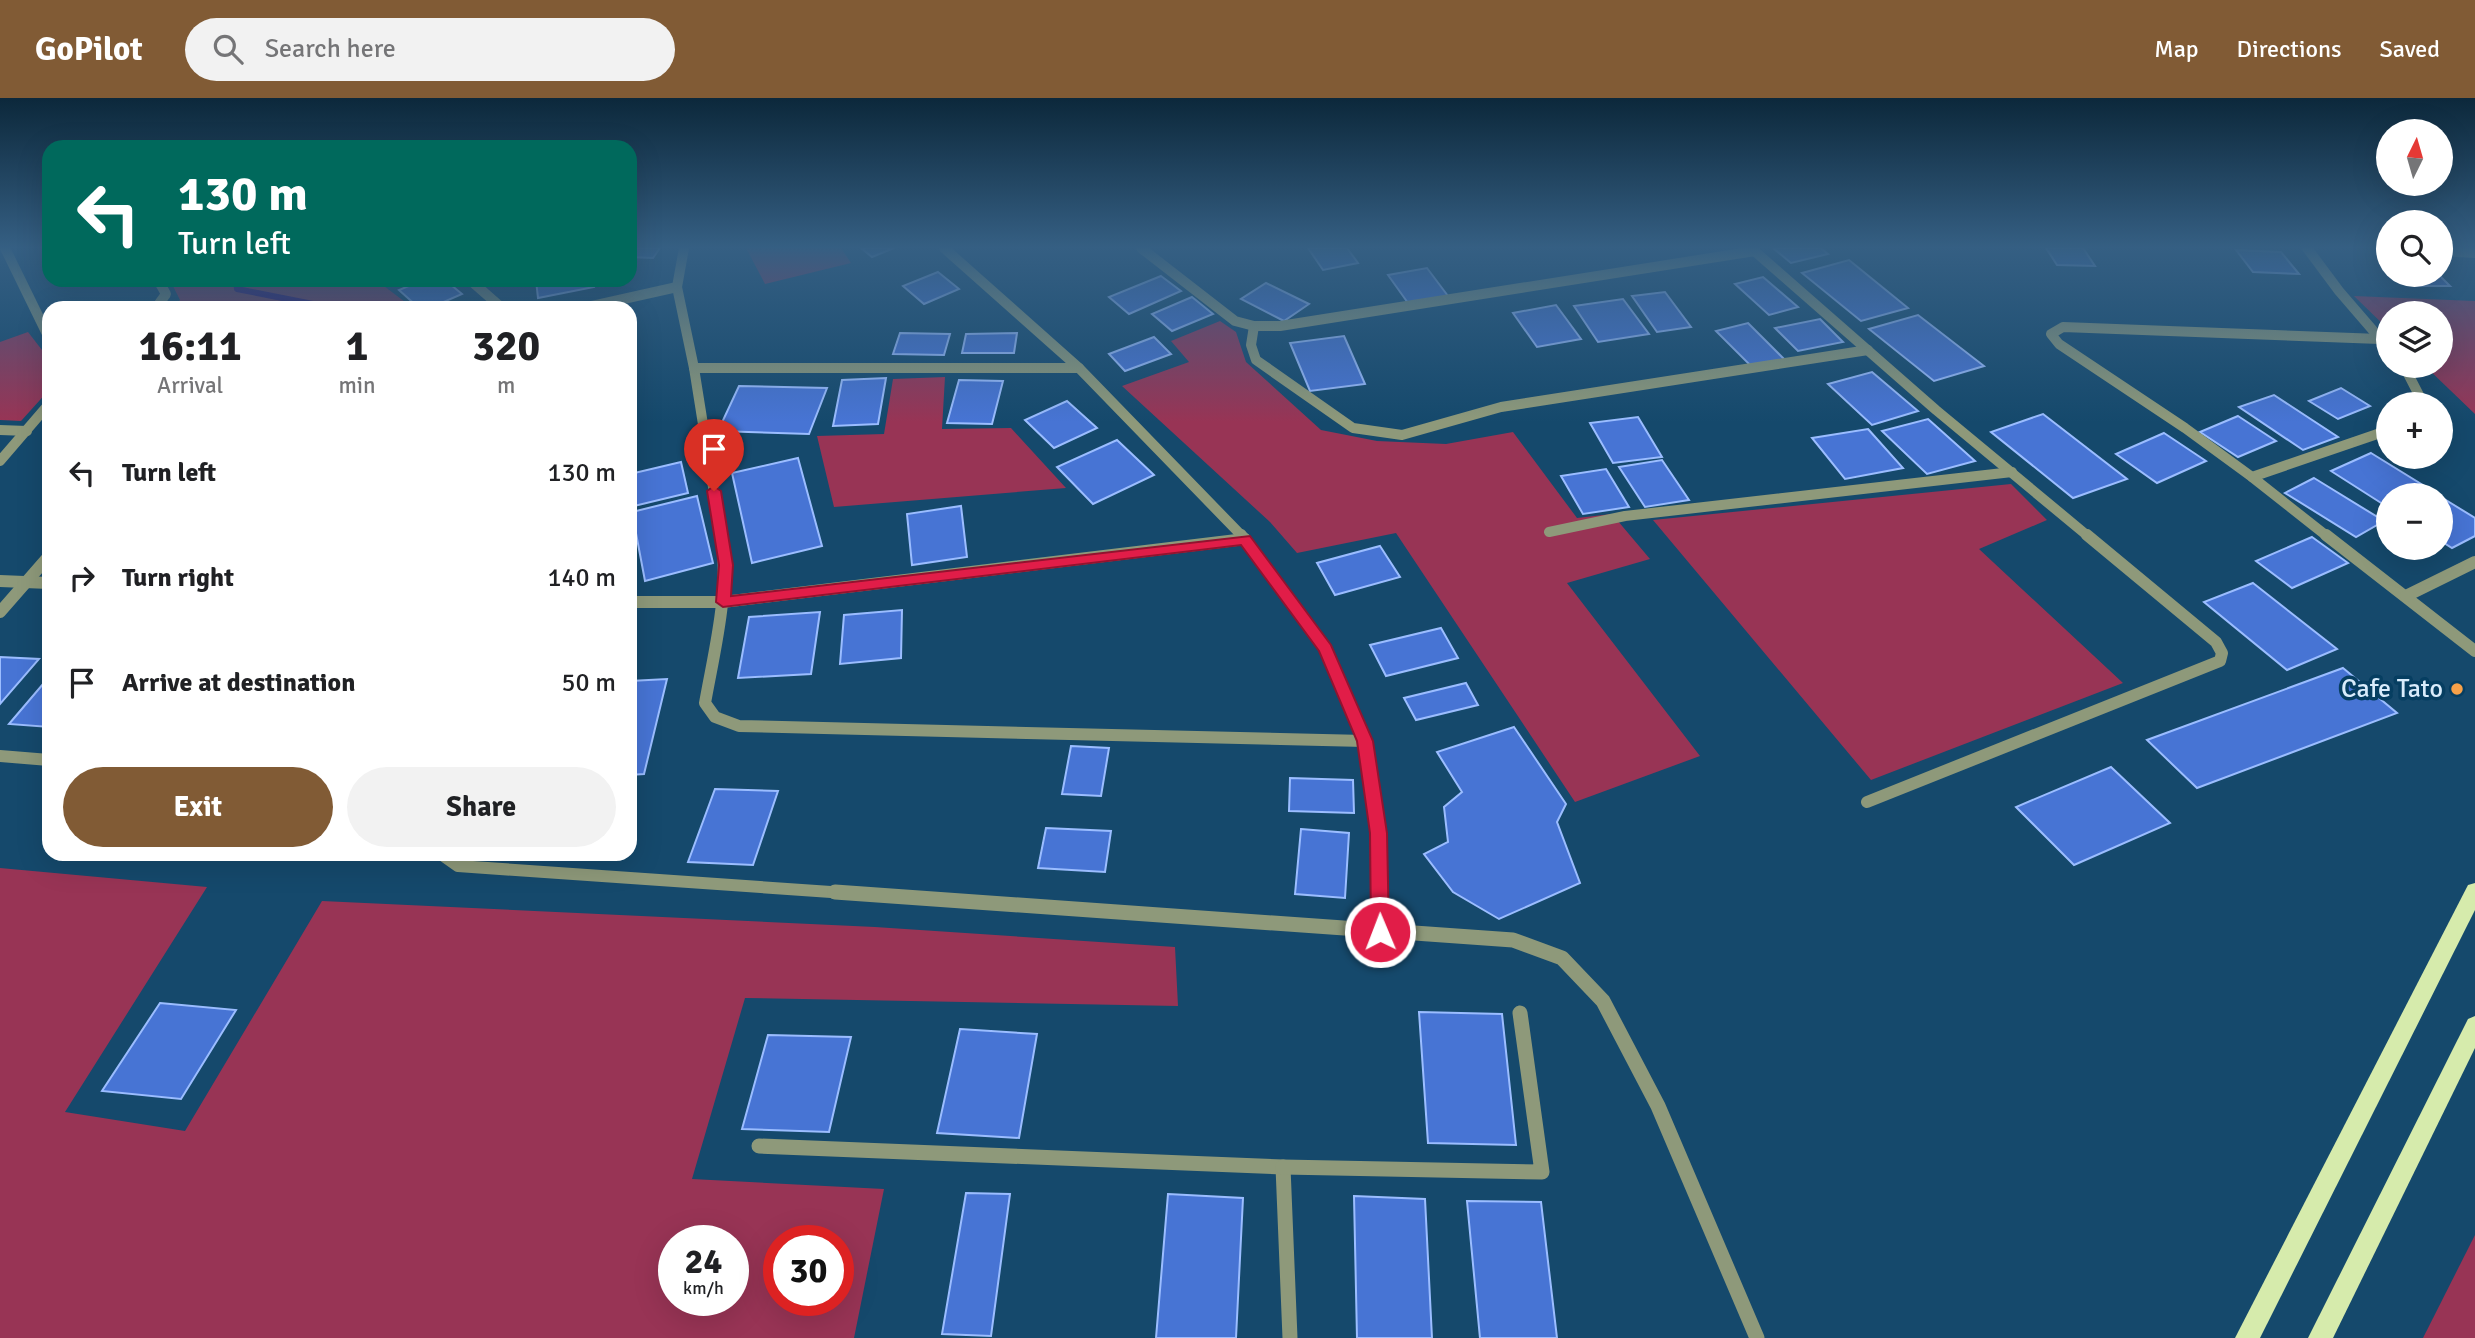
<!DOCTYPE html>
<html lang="en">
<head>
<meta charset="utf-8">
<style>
	body { margin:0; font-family:Signika,sans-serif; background:#f2f2f2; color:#202124; height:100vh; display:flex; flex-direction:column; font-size:26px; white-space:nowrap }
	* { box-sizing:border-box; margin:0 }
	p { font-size:23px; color:#757577 }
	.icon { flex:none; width:38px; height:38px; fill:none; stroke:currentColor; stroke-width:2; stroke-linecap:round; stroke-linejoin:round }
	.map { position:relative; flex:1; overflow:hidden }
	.side { position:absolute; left:42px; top:203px; width:595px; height:560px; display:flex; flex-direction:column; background:#fff; border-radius:21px; box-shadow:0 7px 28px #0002 }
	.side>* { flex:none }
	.top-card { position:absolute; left:42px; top:42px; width:595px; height:147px; border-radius:21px; box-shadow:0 7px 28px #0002; background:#00695c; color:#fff; overflow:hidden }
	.needle { width:46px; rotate:5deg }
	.buttons { position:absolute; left:2376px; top:21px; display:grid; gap:14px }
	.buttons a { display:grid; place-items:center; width:77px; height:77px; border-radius:50%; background:#fff; box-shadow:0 7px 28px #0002; font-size:35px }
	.speed { position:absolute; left:658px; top:1127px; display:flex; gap:14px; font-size:35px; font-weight:700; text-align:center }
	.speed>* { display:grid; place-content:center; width:91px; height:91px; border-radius:50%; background:#fff; box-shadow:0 7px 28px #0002; line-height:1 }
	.speed small { font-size:18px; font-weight:400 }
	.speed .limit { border:10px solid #d22; background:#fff; color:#111 }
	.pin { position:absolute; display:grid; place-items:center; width:60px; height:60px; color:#fff; margin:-72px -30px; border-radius:50% 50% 50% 0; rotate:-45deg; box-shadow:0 0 7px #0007 }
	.pin .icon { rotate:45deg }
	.me { position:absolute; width:77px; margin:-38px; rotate:359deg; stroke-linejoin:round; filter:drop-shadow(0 0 5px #0008) }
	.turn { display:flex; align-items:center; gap:24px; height:147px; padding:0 21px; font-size:32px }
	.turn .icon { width:91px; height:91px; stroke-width:2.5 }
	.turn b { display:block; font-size:49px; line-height:60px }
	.eta { display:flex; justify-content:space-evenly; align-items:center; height:119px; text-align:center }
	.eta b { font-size:42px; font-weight:700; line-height:49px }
	.primary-button { display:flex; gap:14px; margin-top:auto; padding:14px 21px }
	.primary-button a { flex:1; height:80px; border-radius:42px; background:#815b35; color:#fff; font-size:28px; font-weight:700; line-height:80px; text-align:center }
	.primary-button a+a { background:#f2f2f2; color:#202124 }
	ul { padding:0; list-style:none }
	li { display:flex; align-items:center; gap:21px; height:105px; padding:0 21px }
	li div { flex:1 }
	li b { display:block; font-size:26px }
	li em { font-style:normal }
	header { display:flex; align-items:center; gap:42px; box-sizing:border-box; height:98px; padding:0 35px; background:#815b35; color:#fff }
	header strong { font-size:33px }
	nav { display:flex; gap:38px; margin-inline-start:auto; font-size:24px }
	.search { width:490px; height:63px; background:#f2f2f2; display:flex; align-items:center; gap:18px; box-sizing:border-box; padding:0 24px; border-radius:38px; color:#757577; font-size:26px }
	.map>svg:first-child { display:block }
	.green { fill:#983455; fill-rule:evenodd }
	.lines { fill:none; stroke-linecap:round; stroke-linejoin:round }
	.stream { stroke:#42046e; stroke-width:6 }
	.building { fill:#4774d4; stroke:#9bbdff; stroke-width:2 }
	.minor-far2 { stroke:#8e997a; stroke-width:10 }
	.minor-far1 { stroke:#8e997a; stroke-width:12 }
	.minor { stroke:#8e997a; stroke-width:15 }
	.major { fill:#d6ebac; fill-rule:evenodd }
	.route { fill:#e11d48; stroke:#92132f; stroke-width:2 }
	.poi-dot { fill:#f7a149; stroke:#063e61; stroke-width:2.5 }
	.labels { text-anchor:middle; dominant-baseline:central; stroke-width:7; stroke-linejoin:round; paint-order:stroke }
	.poi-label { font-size:26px; fill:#d9ecfc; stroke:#063e61; text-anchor:end }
</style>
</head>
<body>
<header>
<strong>GoPilot</strong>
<div class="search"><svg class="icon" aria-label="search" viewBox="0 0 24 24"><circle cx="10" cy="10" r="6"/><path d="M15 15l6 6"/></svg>Search here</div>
<nav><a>Map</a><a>Directions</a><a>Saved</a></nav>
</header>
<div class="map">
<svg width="2475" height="1240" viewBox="0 0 2475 1240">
	<rect width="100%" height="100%" fill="#15496c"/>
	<g class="green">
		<path d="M746,150H841L851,165L765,186Z"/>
		<path d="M170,182H376L413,210H172L180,202Z"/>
		<path d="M2354,198L2475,203V316L2425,268H2441V215H2389V232Z"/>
		<path d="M1220,223L1236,234L1246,264L1321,332L1377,343L1446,346L1513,334L1577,420L1612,416L1650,461L1567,485L1700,658L1575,704L1396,435L1297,455L1270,424L1122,288L1189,264L1171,243Z"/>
		<path d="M28,234L49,261V292L21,323L0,322V244Z"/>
		<path d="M945,279L942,331L1011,330L1066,390L834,409L817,338L884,336L893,281Z"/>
		<path d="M2011,386L2047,422L1979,451L2123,585L1871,682L1653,422Z"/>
		<path d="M0,770L207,789L65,1014L185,1033L322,803L875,829L1175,849L1178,908L745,900L692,1081L884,1091L854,1240H0ZM674,1143H733V1202H674ZM779,1143H838V1202H779Z"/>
		<path d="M2475,1137V1240H2423Z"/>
	</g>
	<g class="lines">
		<path class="stream" d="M236,182L237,191L333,210"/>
	</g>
	<g class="building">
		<path d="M630,150H660L653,160L630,159Z"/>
		<path d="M861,150H894L872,159Z"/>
		<path d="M1308,150H1347L1358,165L1323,172Z"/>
		<path d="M1773,150H1821L1828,156L1791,165Z"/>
		<path d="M2046,150H2083L2095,168L2057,167Z"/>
		<path d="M2236,152L2281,154L2299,176L2253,174Z"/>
		<path d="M1849,162L1908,210L1861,223L1802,175Z"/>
		<path d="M1427,170L1448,198L1408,205L1388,177Z"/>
		<path d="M938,174L959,191L924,206L903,188Z"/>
		<path d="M2406,177H2439L2450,188H2416Z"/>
		<path d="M1161,178L1181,193L1129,216L1109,199Z"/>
		<path d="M1763,179L1798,209L1769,217L1735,186Z"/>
		<path d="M423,182H445L462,196L430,210H419L399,192Z"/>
		<path d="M536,182H593L594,189L538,200Z"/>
		<path d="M1266,185L1309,206L1284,223L1241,201Z"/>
		<path d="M1665,194L1691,229L1657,234L1632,198Z"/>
		<path d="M1192,199L1213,216L1172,233L1152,216Z"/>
		<path d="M1623,201L1649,236L1598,244L1574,208Z"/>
		<path d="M1556,207L1581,241L1537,249L1513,215Z"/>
		<path d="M1918,217L1984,268L1934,283L1869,231Z"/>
		<path d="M1820,221L1843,244L1798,253L1775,230Z"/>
		<path d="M1748,225L1786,263L1754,271L1716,233Z"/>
		<path d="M900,235L950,236L944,257L893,256Z"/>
		<path d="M1017,235L1014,255H962L966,236Z"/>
		<path d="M1344,238L1365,286L1310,293L1290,245Z"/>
		<path d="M1154,239L1171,256L1125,273L1109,256Z"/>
		<path d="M1872,274L1918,313L1872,327L1828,286Z"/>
		<path d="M886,280L878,326L833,328L842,282Z"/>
		<path d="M959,282L1003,283L992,326L947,325Z"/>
		<path d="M739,288L827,290L809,336L718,333Z"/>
		<path d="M2341,290L2370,308L2338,321L2309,303Z"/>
		<path d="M2274,297L2338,339L2303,352L2239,309Z"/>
		<path d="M1067,303L1097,330L1054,350L1025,322Z"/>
		<path d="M2043,316L2127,381L2073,400L1991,334Z"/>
		<path d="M2238,318L2276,343L2238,359L2200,334Z"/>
		<path d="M1638,319L1662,359L1613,365L1590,325Z"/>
		<path d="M1928,321L1975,363L1927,376L1882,333Z"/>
		<path d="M1868,331L1903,370L1845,381L1812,340Z"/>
		<path d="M2164,335L2206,363L2157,385L2116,356Z"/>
		<path d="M1117,342L1154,377L1093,406L1057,369Z"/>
		<path d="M2371,355L2439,397H2389V410L2331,373Z"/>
		<path d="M798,360L822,448L752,465L732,375Z"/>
		<path d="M1662,362L1689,402L1645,409L1619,369Z"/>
		<path d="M681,364L688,395L630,409V376Z"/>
		<path d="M1606,371L1629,409L1583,416L1561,378Z"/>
		<path d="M2314,380L2384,423L2356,439L2285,395Z"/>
		<path d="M697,398L713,465L645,483L632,414Z"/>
		<path d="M2441,399L2475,420V438L2452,450L2441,443Z"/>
		<path d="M961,408L967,459L912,467L907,416Z"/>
		<path d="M2312,439L2348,465L2292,490L2256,463Z"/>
		<path d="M1380,448L1400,479L1335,497L1317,465Z"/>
		<path d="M2253,485L2337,551L2287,572L2204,504Z"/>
		<path d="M902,512L901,560L840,566L844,517Z"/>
		<path d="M820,514L811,576L738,580L749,519Z"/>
		<path d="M1441,530L1458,560L1386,578L1370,547Z"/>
		<path d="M0,559L39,561L0,606Z"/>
		<path d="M2343,570L2397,615L2197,690L2147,642Z"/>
		<path d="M49,579V629L9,626Z"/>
		<path d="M667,581L644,676L630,677V583Z"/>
		<path d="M1466,585L1478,607L1416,622L1404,600Z"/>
		<path d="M1514,629L1566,706L1557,724L1580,785L1499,821L1453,794L1424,756L1448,744L1444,709L1462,694L1437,654Z"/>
		<path d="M1071,648L1109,650L1101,698L1062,696Z"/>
		<path d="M2111,669L2170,725L2074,767L2016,709Z"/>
		<path d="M1290,680L1353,682L1354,715L1289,713Z"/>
		<path d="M715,691L778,693L753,767L688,764Z"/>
		<path d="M1046,730L1111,733L1105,774L1038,770Z"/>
		<path d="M1301,731L1349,735L1345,800L1295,796Z"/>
		<path d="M160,905L236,912L181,1001L102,993Z"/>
		<path d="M1419,914L1502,916L1516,1047L1428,1045Z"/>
		<path d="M960,931L1037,936L1019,1040L937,1035Z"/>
		<path d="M768,937L851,939L829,1034L742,1031Z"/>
		<path d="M966,1095L1010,1096L991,1238L942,1236Z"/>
		<path d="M1168,1096L1243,1100L1236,1240H1156Z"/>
		<path d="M1354,1098L1425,1101L1432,1240H1357Z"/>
		<path d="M1467,1103L1541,1104L1557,1240H1480Z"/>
	</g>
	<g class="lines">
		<g class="minor-far2">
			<path d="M5,150L49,240"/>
			<path d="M684,150L677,189L694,270L721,439"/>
			<path d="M944,150L1079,270L1243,439"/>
			<path d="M1141,150L1235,223L1254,228H1280L1755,153"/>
			<path d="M1751,150L1936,312L2089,439"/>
			<path d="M2307,150L2339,193L2389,251"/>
			<path d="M2441,153L2475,155"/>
			<path d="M470,182L502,210"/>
			<path d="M156,210L166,196L158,182"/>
			<path d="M583,210L677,189"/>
			<path d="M1254,228L1251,247L1256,262L1353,330L1402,337L1501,309L1868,252"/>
			<path d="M2404,268L2421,301L2416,306"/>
			<path d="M694,270H1079"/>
			<path d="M0,332L27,333"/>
			<path d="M0,363L49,306"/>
			<path d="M2252,379L2185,330L2059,246L2051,236L2063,229L2380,241"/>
			<path d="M1549,434L1625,418L2012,374"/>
			<path d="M2328,439L2252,379L2389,332"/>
		</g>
		<g class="minor-far1">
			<path d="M721,437C730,493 715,549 705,605L715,619L739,628L1365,643"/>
			<path d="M1241,437L1326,551L1365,643L1378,735L1379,796"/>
			<path d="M2326,437L2475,553"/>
			<path d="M0,483L49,485"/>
			<path d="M2406,498L2475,464"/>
			<path d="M630,504H723L1245,441"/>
			<path d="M0,514L49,458"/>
			<path d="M0,658L49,662"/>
			<path d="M1867,704L2220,563L2222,555L2216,544L2087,437"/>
			<path d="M441,756L458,768L860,796"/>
		</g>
		<g class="minor">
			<path d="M835,794L1513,842L1562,860L1603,903L1658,1008L1757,1240"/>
			<path d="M1379,794L1380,834"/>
			<path d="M759,1048L1283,1069L1290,1240"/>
			<path d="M1283,1069L1542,1074L1520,915"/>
		</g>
		<g class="major">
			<path d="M2475,785V812L2260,1240H2235L2468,787Z"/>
			<path d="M2475,918V950L2333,1240H2308L2468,921Z"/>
		</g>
	</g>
	<linearGradient id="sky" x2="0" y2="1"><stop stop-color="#0c283b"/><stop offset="0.46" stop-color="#355f83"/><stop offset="1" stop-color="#355f83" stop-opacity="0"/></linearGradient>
	<rect width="2475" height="324" fill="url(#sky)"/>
	<path class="route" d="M714,388L721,393L733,467L731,498L1250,438L1331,547L1373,643L1387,735L1389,834L1387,839L1380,842L1374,839L1371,834L1370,735L1357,643L1319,553L1241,447L723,509L716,504L719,467L707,393Z"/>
	<circle class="poi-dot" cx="2457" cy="591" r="7"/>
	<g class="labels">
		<g class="poi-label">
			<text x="2443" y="591">Cafe Tato</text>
		</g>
	</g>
</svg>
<div class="buttons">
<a><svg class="needle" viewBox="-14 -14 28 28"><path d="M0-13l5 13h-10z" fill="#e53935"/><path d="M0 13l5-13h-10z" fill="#757577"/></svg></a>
<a><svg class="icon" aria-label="search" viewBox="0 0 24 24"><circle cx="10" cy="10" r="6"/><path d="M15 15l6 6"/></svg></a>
<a><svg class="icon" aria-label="layers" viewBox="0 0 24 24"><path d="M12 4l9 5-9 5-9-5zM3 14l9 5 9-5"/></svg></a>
<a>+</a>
<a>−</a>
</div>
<div class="speed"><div>24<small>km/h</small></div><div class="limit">30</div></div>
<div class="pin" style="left:714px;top:393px;background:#d93025"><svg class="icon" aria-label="arrive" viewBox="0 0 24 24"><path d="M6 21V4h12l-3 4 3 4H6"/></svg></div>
<svg class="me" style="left:1380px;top:834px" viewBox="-20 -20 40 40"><circle r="17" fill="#e11d48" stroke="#fff" stroke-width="3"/><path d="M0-11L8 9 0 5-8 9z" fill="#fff"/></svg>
<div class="top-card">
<div class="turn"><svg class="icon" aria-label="left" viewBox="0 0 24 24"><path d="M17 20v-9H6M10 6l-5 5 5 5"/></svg><div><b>130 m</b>Turn left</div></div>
</div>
<section class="side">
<div class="eta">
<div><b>16:11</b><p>Arrival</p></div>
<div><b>1</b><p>min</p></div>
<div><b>320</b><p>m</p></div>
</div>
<ul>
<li><svg class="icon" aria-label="left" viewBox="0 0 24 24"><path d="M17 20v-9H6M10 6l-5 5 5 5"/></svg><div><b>Turn left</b></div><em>130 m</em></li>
<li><svg class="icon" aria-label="right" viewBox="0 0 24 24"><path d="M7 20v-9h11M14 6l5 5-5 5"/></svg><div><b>Turn right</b></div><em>140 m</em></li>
<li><svg class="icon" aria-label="arrive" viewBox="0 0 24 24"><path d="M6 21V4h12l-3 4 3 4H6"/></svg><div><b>Arrive at destination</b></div><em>50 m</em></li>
</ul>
<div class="primary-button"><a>Exit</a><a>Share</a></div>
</section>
</div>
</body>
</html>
